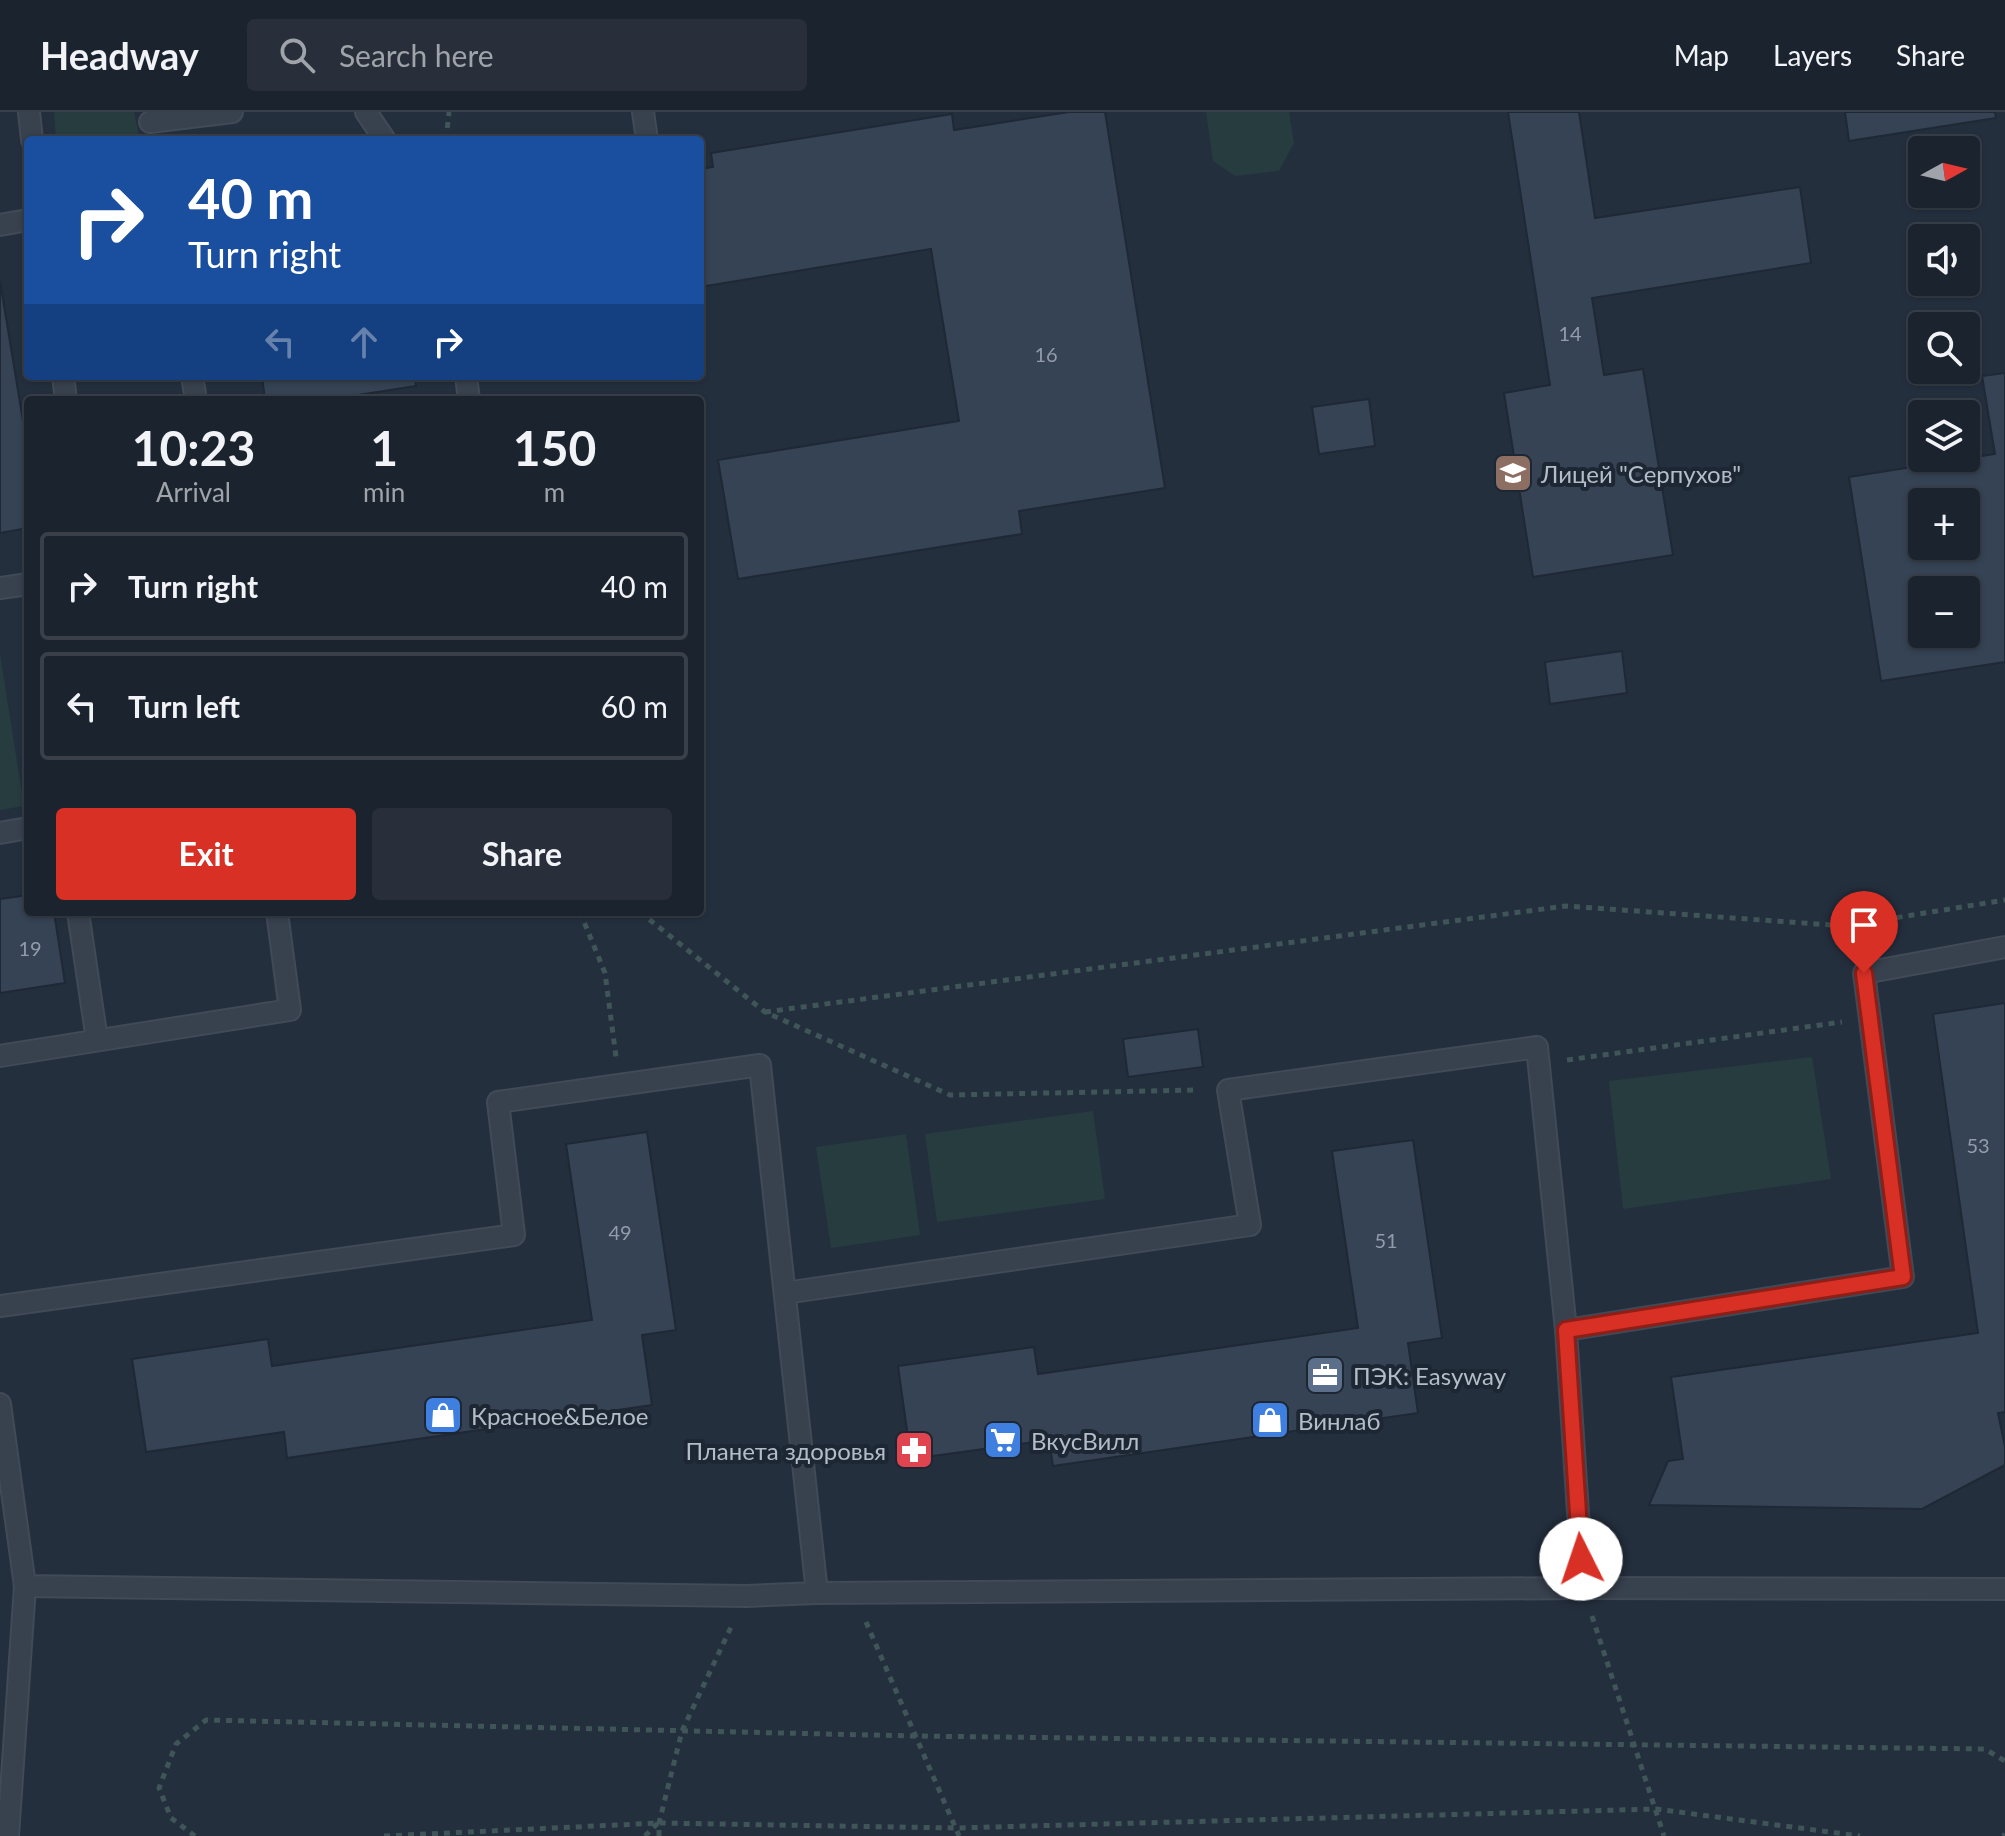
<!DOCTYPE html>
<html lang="en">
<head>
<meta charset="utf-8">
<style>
	body { margin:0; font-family:Lato,sans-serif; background:#282f3a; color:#f1f3f6; height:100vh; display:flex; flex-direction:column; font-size:30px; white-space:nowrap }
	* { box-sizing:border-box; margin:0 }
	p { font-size:26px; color:#a0a4aa }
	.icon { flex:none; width:44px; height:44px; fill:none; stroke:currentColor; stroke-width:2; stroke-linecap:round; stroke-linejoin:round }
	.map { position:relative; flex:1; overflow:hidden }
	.drawer { position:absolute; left:24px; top:284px; width:680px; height:520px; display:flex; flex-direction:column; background:#1b232e; border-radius:8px; box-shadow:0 2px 6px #0004,0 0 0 2px #39404a }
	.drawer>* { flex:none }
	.top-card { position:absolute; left:24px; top:24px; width:680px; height:244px; border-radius:8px; box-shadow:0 2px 6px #0004,0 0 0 2px #39404a; background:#1a4fa0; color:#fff; overflow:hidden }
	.needle { width:52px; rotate:82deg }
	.fabs { position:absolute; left:1908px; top:24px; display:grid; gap:16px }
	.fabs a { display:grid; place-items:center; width:72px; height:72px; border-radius:8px; background:#1b232e; box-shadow:0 2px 6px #0004,0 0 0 2px #39404a; font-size:40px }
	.pin { position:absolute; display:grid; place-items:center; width:68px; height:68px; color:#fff; margin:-82px -34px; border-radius:50% 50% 50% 0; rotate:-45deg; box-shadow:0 0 8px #0007 }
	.pin .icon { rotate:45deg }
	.me { position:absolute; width:88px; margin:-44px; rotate:356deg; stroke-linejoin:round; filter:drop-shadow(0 0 6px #0008) }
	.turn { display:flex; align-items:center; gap:28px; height:168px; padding:0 32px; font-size:36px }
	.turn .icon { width:104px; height:104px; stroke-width:2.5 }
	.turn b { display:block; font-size:56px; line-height:68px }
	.lanes { display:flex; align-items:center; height:76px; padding:0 32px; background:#0003; justify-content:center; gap:40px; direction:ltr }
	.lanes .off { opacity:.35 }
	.eta { display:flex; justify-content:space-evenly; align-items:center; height:136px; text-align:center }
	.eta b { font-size:48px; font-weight:700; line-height:56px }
	.primary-button { display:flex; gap:16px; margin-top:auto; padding:16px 32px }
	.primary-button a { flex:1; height:92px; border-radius:8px; background:#d93025; color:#fff; font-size:32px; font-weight:700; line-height:92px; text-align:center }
	.primary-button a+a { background:#282f3a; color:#f1f3f6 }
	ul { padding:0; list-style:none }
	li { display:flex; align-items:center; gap:24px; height:108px; margin:0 16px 12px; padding:0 16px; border:4px solid #39404a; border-radius:8px }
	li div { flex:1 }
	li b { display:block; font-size:30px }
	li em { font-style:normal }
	header { display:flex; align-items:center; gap:48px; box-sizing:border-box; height:112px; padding:0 40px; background:#1b232e; border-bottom:2px solid #39404a }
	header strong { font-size:38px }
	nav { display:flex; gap:44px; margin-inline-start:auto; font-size:28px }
	.search { width:560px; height:72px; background:#282f3a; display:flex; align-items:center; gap:20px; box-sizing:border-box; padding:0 28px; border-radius:8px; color:#a0a4aa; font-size:30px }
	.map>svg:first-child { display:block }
	.green { fill:#263c3f }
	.building { fill:#364354; stroke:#1f2835; stroke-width:2; fill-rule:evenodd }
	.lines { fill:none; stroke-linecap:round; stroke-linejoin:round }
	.lane-casing { stroke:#414a57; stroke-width:24 }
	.path { stroke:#3f5557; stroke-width:5; stroke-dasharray:6 6; stroke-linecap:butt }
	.lane { stroke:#38414e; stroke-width:20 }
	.route-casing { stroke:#8d1f18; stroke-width:20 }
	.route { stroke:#d93025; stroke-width:14 }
	.labels { text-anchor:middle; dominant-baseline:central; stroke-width:8; stroke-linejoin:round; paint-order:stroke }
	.number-label { font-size:20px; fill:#929caa }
	.poi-label { font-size:24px; fill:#b4bcc9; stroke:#1d2633; text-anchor:start }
</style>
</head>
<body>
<header>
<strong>Headway</strong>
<div class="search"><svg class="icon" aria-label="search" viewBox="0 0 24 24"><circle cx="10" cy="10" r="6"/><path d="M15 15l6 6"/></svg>Search here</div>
<nav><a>Map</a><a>Layers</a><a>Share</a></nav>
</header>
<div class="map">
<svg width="2005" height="1724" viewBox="0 0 2005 1724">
	<rect width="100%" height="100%" fill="#242f3e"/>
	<g class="green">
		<path d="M54,0H134L139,23L127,28H56Z"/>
		<path d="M1206,0H1289L1294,31L1279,59L1235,64L1213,49Z"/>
		<path d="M0,542L24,694L0,698Z"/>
		<path d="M1812,945L1831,1067L1623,1097L1609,969Z"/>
		<path d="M1093,999L1105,1087L937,1110L925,1022Z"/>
		<path d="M906,1022L920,1123L831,1136L816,1035Z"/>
	</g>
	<g class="building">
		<path d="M1069,0H1105L1165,376L1019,399L1022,422L738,467L718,348L959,309L931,137L700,175V57L713,55L711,41L952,2L954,18Z"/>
		<path d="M1508,0H1579L1595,106L1800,75L1811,151L1592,186L1604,263L1643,257L1673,443L1533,465L1504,281L1550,273Z"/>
		<path d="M1845,0H1995L1996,6L1849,29Z"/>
		<path d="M0,169L28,339V416L0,421Z"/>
		<path d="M2005,261V550L1881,569L1849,365L1995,342L1982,264ZM1922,390H1966V434H1922ZM1922,478H1966V522H1922Z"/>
		<path d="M262,264H415L416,274L326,288H265Z"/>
		<path d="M1369,287L1375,334L1319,342L1312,295Z"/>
		<path d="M1622,539L1627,581L1550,592L1545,550Z"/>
		<path d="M28,783V800H54L65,871L0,881V787Z"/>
		<path d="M2005,891V1300L1998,1301L2005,1335V1353L1922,1397L1649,1393L1668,1349L1683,1347L1671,1265L1978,1221L1933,902Z"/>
		<path d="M1198,917L1203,955L1128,965L1123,927Z"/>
		<path d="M647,1020L676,1218L642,1223L652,1293L287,1346L284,1320L146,1340L132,1247L268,1227L272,1254L592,1208L566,1032Z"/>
		<path d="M1413,1028L1442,1226L1408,1231L1418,1301L1053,1354L1049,1328L911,1347L898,1254L1034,1235L1038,1262L1358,1216L1332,1039Z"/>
	</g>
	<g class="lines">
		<defs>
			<g id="lane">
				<path d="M29,0L32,28"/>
				<path d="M366,0L385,28"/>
				<path d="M643,0L647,28"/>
				<path d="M150,10L232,0"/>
				<path d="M0,113L28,108"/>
				<path d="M63,264L66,288"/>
				<path d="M192,264L196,288"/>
				<path d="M466,264L469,288"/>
				<path d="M0,476L28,472"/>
				<path d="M0,721L28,716"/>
				<path d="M78,800L97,928"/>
				<path d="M0,944L290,898L277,800"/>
				<path d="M785,1181L1250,1113L1228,978L1537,935L1566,1218L1583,1476L817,1481"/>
				<path d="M0,1194L514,1123L498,990L760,953L817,1481L747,1484L25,1474L0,1292"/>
				<path d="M1566,1218L1903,1165L1864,861L2005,835"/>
				<path d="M1583,1476L2005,1477"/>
				<path d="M8,1724L25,1474"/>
			</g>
		</defs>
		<use href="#lane" class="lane-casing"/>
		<g class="path">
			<path d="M446,28L449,0"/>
			<path d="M580,800L605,861L616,945"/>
			<path d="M640,800L765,900L950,983L1198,978"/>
			<path d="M765,900L1566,794L1845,814L2005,788"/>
			<path d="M1567,948L1842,910"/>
			<path d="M1592,1504L1664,1724"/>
			<path d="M866,1510L959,1724"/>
			<path d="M195,1724L171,1706L159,1676L176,1632L206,1608L915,1624L1985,1637L2005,1649"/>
			<path d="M384,1724L659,1711L956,1716L1656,1697L1860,1724"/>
			<path d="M645,1724L658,1711"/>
			<path d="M659,1724V1711L682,1619L732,1513"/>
			<path d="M2003,1724L2005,1722"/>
		</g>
		<use href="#lane" class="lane"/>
	</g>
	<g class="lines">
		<defs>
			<path id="route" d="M1581,1447L1566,1218L1903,1165L1864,861"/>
		</defs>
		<use href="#route" class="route-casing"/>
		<use href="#route" class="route"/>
	</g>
	<defs>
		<symbol id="school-square" viewBox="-11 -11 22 22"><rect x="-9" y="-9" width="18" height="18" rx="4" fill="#8d6e63" stroke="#1d2633"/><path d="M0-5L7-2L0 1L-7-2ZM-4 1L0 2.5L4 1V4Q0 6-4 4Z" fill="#fff"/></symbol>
		<symbol id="office-square" viewBox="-11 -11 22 22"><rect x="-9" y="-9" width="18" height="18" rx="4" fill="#5c6f8a" stroke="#1d2633"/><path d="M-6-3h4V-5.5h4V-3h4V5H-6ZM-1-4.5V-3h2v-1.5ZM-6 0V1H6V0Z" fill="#fff"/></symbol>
		<symbol id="shop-square" viewBox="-11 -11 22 22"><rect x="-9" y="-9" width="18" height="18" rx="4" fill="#3f7fe0" stroke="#1d2633"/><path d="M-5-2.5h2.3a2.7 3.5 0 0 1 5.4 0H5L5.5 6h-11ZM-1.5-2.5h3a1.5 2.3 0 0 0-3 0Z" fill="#fff"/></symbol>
		<symbol id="supermarket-square" viewBox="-11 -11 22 22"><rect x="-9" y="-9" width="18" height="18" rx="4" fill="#3f7fe0" stroke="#1d2633"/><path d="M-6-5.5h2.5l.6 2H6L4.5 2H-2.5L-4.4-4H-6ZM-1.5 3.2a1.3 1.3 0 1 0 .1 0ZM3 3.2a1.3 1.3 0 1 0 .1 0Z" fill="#fff"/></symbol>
		<symbol id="pharmacy-square" viewBox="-11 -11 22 22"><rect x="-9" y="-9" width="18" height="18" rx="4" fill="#e0444e" stroke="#1d2633"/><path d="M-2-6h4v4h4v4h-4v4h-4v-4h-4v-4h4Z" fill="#fff"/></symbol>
	</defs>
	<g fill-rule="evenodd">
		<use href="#school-square" x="1491" y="339" width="44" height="44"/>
		<use href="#office-square" x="1303" y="1241" width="44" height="44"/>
		<use href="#shop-square" x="421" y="1281" width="44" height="44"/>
		<use href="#shop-square" x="1248" y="1286" width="44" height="44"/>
		<use href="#supermarket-square" x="981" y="1306" width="44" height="44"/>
		<use href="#pharmacy-square" x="892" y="1316" width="44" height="44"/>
	</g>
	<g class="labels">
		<g class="number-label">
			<text x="1570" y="221">14</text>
			<text x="1046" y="242">16</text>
			<text x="30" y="836">19</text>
			<text x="1978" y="1033">53</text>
			<text x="620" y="1120">49</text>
			<text x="1386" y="1128">51</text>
		</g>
		<g class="poi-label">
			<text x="1541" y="361">Лицей "Серпухов"</text>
			<text x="1353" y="1263">ПЭК: Easyway</text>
			<text x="471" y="1303">Красное&amp;Белое</text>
			<text x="1298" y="1308">Винлаб</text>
			<text x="1031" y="1328">ВкусВилл</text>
			<text x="886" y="1338" text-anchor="end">Планета здоровья</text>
		</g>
	</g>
</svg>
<div class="fabs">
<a><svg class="needle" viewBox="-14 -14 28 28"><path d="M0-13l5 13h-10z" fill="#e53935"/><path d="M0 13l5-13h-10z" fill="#a0a4aa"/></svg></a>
<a><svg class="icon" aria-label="sound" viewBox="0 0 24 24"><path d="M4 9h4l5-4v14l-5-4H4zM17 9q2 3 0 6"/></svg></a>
<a><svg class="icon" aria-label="search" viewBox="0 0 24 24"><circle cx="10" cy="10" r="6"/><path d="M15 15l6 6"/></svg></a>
<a><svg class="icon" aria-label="layers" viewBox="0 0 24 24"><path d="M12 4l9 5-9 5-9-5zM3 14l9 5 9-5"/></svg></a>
<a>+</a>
<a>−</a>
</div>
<div class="pin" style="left:1864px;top:861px;background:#d93025"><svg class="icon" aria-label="arrive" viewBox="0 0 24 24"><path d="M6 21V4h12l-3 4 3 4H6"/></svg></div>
<svg class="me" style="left:1581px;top:1447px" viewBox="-20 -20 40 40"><circle r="19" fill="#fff"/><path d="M0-13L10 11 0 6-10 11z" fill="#d93025"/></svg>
<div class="top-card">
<div class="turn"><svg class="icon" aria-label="right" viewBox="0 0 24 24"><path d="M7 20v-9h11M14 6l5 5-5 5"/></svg><div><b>40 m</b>Turn right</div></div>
<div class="lanes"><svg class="icon off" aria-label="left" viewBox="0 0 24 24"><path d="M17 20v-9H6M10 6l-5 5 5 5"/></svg><svg class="icon off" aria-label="ahead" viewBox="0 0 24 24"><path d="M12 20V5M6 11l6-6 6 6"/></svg><svg class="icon" aria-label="right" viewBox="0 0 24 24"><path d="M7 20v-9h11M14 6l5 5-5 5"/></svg></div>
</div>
<section class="drawer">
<div class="eta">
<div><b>10:23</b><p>Arrival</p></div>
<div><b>1</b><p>min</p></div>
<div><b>150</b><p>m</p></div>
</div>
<ul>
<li><svg class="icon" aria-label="right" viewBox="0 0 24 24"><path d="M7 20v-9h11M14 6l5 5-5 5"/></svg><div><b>Turn right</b></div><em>40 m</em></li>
<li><svg class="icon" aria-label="left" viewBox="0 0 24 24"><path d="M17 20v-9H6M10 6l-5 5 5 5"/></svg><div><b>Turn left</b></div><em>60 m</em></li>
</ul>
<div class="primary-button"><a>Exit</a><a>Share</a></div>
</section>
</div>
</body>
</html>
